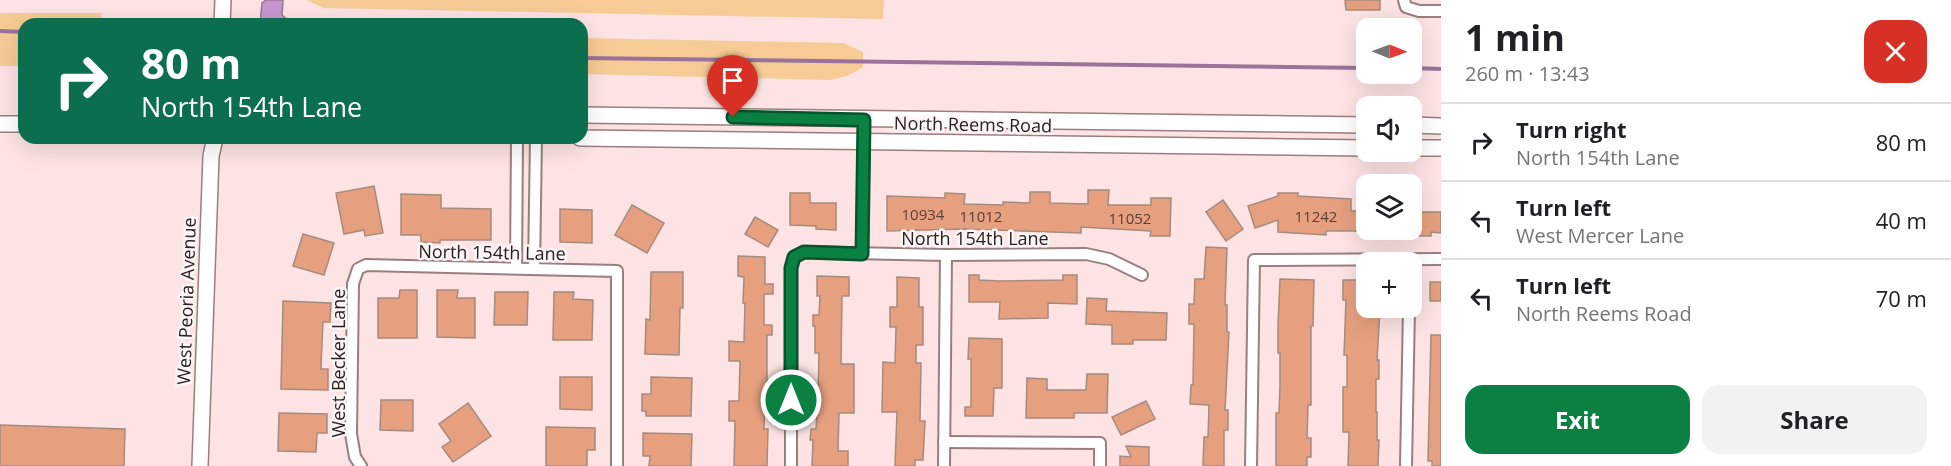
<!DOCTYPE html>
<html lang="en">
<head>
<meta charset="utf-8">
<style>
	body { margin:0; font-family:"Open Sans",sans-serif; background:#f2f2f2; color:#202124; height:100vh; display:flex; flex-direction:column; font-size:22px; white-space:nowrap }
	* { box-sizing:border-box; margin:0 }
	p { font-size:20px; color:#757577 }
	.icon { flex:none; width:33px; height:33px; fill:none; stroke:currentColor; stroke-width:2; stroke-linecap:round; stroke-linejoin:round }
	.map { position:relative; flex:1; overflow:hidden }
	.sheet { display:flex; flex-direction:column; background:#fff; width:510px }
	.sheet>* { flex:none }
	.hud { position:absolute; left:18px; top:18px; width:570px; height:126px; border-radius:18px; box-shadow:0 6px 24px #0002; background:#0b6e4f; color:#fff; overflow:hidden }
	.needle { width:39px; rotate:91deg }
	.tools { position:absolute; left:1356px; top:18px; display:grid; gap:12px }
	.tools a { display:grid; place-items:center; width:66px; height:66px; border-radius:12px; background:#fff; box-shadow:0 6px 24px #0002; font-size:30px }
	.pin { position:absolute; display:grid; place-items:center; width:51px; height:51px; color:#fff; margin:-62px -26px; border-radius:50% 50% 50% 0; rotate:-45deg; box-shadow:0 0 6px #0007 }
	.pin .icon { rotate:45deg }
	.me { position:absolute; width:66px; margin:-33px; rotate:0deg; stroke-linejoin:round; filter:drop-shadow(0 0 4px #0008) }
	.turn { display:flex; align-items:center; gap:21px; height:126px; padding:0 24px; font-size:27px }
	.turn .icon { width:78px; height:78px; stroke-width:2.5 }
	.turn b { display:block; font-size:42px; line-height:51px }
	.round { display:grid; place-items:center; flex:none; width:63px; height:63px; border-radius:18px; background:#f2f2f2 }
	.headline { display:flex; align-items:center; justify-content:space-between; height:102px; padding:0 24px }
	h1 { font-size:36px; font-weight:700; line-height:45px }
	.button { display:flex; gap:12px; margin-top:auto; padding:12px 24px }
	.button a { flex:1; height:69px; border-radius:18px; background:#0b8043; color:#fff; font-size:24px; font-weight:700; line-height:69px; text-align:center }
	.button a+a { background:#f2f2f2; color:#202124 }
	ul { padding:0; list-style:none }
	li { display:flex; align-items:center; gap:18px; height:78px; padding:0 24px; border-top:2px solid #e0e0e0 }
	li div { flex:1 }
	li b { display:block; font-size:22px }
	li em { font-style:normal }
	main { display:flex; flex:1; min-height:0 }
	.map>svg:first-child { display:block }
	.green { fill:#f6cb95 }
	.water { fill:#c897d0; stroke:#99739c; stroke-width:1.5 }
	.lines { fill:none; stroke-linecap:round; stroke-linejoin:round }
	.stream { stroke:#99739c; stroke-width:4 }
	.building { fill:#e7a07f; stroke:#a58b7f; stroke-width:1.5 }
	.minor-casing { stroke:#9b7e7e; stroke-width:14 }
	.secondary-casing { stroke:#9b7e7e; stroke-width:18 }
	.minor { stroke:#fff; stroke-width:10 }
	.secondary { stroke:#fff; stroke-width:15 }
	.route-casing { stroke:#07532c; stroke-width:15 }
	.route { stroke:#0b8043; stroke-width:10 }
	.labels { text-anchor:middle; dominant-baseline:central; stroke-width:5; stroke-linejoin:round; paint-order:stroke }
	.number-label { font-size:15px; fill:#5b4038 }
	.street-label { font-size:18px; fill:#2c2021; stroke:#fcf5f5 }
</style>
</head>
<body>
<main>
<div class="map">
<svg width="1441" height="466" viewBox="0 0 1441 466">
	<rect width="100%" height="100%" fill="#fde3e3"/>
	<g class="green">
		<path d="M306,0H884L883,19L324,8Z"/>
		<path d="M0,13H102L100,24H24V66H0Z"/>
		<path d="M582,38L843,43L863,52V67L849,75L831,80L582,74Z"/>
	</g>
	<path class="water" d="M266,0H283L282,15L292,24H260L262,3Z"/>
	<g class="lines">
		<g class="stream">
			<path d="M0,31L24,32"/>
			<path d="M582,58L1366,68"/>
			<path d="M1412,68L1441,69"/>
		</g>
	</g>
	<g class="building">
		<path d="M1345,0H1380V10H1346Z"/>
		<path d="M374,186L383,233L365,236L364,230L344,234L336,193Z"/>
		<path d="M1088,190H1109L1108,205H1151V198H1171L1170,236H1150L1151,231L1081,227V233L964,229L887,231V196L945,198V193L965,194L964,204L1003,205V202L1030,203V192H1050V203L1088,204Z"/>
		<path d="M790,193H810V203H836V230L816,229V226L790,225Z"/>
		<path d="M1278,193H1298V196L1351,199V211H1366V231H1326V235L1278,232V220L1255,228L1248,206L1278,196Z"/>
		<path d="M401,194L441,195V208L491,209V240H440V243L421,242V235H401Z"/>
		<path d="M1223,200L1243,229L1226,241L1206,212Z"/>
		<path d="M632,205L664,223L647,253L615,235Z"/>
		<path d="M560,209L592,210V243L560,242Z"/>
		<path d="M1412,212H1441V233L1431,232V236H1412Z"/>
		<path d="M755,217L778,230L768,247L745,234Z"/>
		<path d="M303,234L334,243L324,275L293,266Z"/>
		<path d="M1206,247L1227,248L1225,305H1227V332H1229L1225,410H1228V430H1224V466H1203L1204,437H1208L1209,405L1190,404L1191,385H1193L1194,324H1189V304H1194L1195,279H1204Z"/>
		<path d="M738,256L765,257V284H773V294H764V325H772V335H767V393H765L764,429H768L767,466H734L735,421H729V401H739L740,361H729V341L744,342L745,303H743L744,277L738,276Z"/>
		<path d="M651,272H683V308H680L679,355L645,354L646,319L650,320Z"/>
		<path d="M969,275H979V280L1000,281L1063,280V275H1077V304L1048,303V318L999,319L1000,302H969Z"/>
		<path d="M817,276L849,277V296H842L841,364H854V413H839L838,451H848V466H812L813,440H810L811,429H816L818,393L819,353H815V326H813V315H819L820,296H817Z"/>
		<path d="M897,277L919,278V307H923V345H916V363H921L920,421H925L923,460H915V466H895L897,412H882L883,362L895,363L896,327H890V307H897Z"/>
		<path d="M1280,279L1314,280L1313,326H1311V405H1308L1307,438H1311V457H1307V466H1276V413H1279L1280,385V353H1278V325Z"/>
		<path d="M1343,280H1366V308H1380L1377,360H1379V379H1376V412H1377V440H1379L1378,466H1348L1349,432H1343V387H1347V355H1344L1346,300H1343Z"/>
		<rect x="1430" y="282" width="11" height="19"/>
		<path d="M400,290H417V338H378V298H399Z"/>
		<path d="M437,290H458L457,298H475V338L437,337Z"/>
		<path d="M495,292H528L527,325H494Z"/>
		<path d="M554,292H574L573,299L593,300L592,340H553Z"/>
		<path d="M1087,298L1107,299L1106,311L1167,313L1166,340H1133V344H1112V325L1086,324Z"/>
		<path d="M283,301L331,303L330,322H323L322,342L321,369H328V390L281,389Z"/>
		<path d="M1431,335H1441V466H1432V461H1428Z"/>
		<path d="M969,338L1002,339V388H994L993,416H965V407H971V359H968Z"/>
		<path d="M1087,374H1108L1107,413H1074V418H1026L1027,378L1047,379V390H1086Z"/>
		<path d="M560,377H592V410L560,409Z"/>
		<path d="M651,377L692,378L691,416H646V411H642V394H651Z"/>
		<path d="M381,400H413V431L380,430Z"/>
		<path d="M1146,401L1155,419L1121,435L1112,417Z"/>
		<path d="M468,403L491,436L453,462L442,447L451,441L439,424Z"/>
		<path d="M279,413L327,414V433H317L316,452L278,451Z"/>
		<path d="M0,425L125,429L124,466H0Z"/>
		<path d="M546,427L595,428V450H587V466H546Z"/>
		<path d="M643,433L692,434L691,466H649L650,456H643Z"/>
		<path d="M1126,446L1149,447V466H1120V456L1131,457Z"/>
	</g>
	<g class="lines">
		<defs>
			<g id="minor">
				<path d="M1404,0L1406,7L1419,11H1441"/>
				<path d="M862,254L864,120"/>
				<path d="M516,268L517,138"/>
				<path d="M534,269L536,138"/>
				<path d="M944,442L1100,443V466"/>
				<path d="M361,466L355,457L351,434L353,284L358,269L366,265L617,271V466"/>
				<path d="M791,466V268L794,257L804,252L946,255L1086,254L1109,259L1142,275"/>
				<path d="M944,466L946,255"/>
				<path d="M1251,466L1254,260L1441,259"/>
				<path d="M1406,466L1409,308"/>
			</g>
			<g id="secondary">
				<path d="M222,24L223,0"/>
				<path d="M582,115L1366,125"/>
				<path d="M0,124H24"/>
				<path d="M1412,125L1441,126"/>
				<path d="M580,138L1366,148"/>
				<path d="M1412,148H1441"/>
				<path d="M200,466L211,156L215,138"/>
			</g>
		</defs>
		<use href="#minor" class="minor-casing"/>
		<use href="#secondary" class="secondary-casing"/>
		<use href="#minor" class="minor"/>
		<use href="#secondary" class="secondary"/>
	</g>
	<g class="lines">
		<defs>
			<path id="route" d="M733,117L864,120L862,254L804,252L794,257L791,268V400"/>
		</defs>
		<use href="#route" class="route-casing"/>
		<use href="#route" class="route"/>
	</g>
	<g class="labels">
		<g class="number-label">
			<text x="923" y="214">10934</text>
			<text x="981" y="216">11012</text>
			<text x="1316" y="216">11242</text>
			<text x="1130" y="218">11052</text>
		</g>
		<g class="street-label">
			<text transform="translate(973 124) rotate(1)">North Reems Road</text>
			<text x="975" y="238">North 154th Lane</text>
			<text transform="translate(492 252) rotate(1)">North 154th Lane</text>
			<text transform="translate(186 301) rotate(-88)">West Peoria Avenue</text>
			<text transform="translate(338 363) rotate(-90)">West Becker Lane</text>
		</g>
	</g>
</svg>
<div class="tools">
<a><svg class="needle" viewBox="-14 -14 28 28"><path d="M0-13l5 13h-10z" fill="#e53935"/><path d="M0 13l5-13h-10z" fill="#757577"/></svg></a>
<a><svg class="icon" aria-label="sound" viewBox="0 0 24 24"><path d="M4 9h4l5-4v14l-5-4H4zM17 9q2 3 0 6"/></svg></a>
<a><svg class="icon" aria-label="layers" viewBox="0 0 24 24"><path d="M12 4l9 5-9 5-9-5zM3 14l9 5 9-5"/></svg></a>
<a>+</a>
</div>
<div class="pin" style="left:733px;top:117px;background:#d93025"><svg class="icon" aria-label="arrive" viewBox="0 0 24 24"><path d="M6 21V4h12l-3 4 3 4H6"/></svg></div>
<svg class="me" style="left:791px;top:400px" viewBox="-20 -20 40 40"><circle r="17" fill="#0b8043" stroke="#fff" stroke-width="3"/><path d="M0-11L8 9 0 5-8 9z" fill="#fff"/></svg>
<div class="hud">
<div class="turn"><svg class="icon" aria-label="right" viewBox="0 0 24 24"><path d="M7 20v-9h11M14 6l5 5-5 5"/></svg><div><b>80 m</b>North 154th Lane</div></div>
</div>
</div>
<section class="sheet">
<div class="headline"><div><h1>1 min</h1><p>260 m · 13:43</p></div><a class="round" style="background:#d93025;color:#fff"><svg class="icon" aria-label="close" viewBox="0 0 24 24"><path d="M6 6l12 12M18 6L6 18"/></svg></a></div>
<ul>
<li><svg class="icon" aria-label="right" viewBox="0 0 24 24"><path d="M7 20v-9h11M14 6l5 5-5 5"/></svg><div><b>Turn right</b><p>North 154th Lane</p></div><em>80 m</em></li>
<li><svg class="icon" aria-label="left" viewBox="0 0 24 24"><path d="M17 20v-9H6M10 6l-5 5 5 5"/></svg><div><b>Turn left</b><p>West Mercer Lane</p></div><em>40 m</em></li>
<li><svg class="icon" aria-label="left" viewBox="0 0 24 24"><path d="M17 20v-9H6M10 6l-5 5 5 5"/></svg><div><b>Turn left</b><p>North Reems Road</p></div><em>70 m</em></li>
</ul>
<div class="button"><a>Exit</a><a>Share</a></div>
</section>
</main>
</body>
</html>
